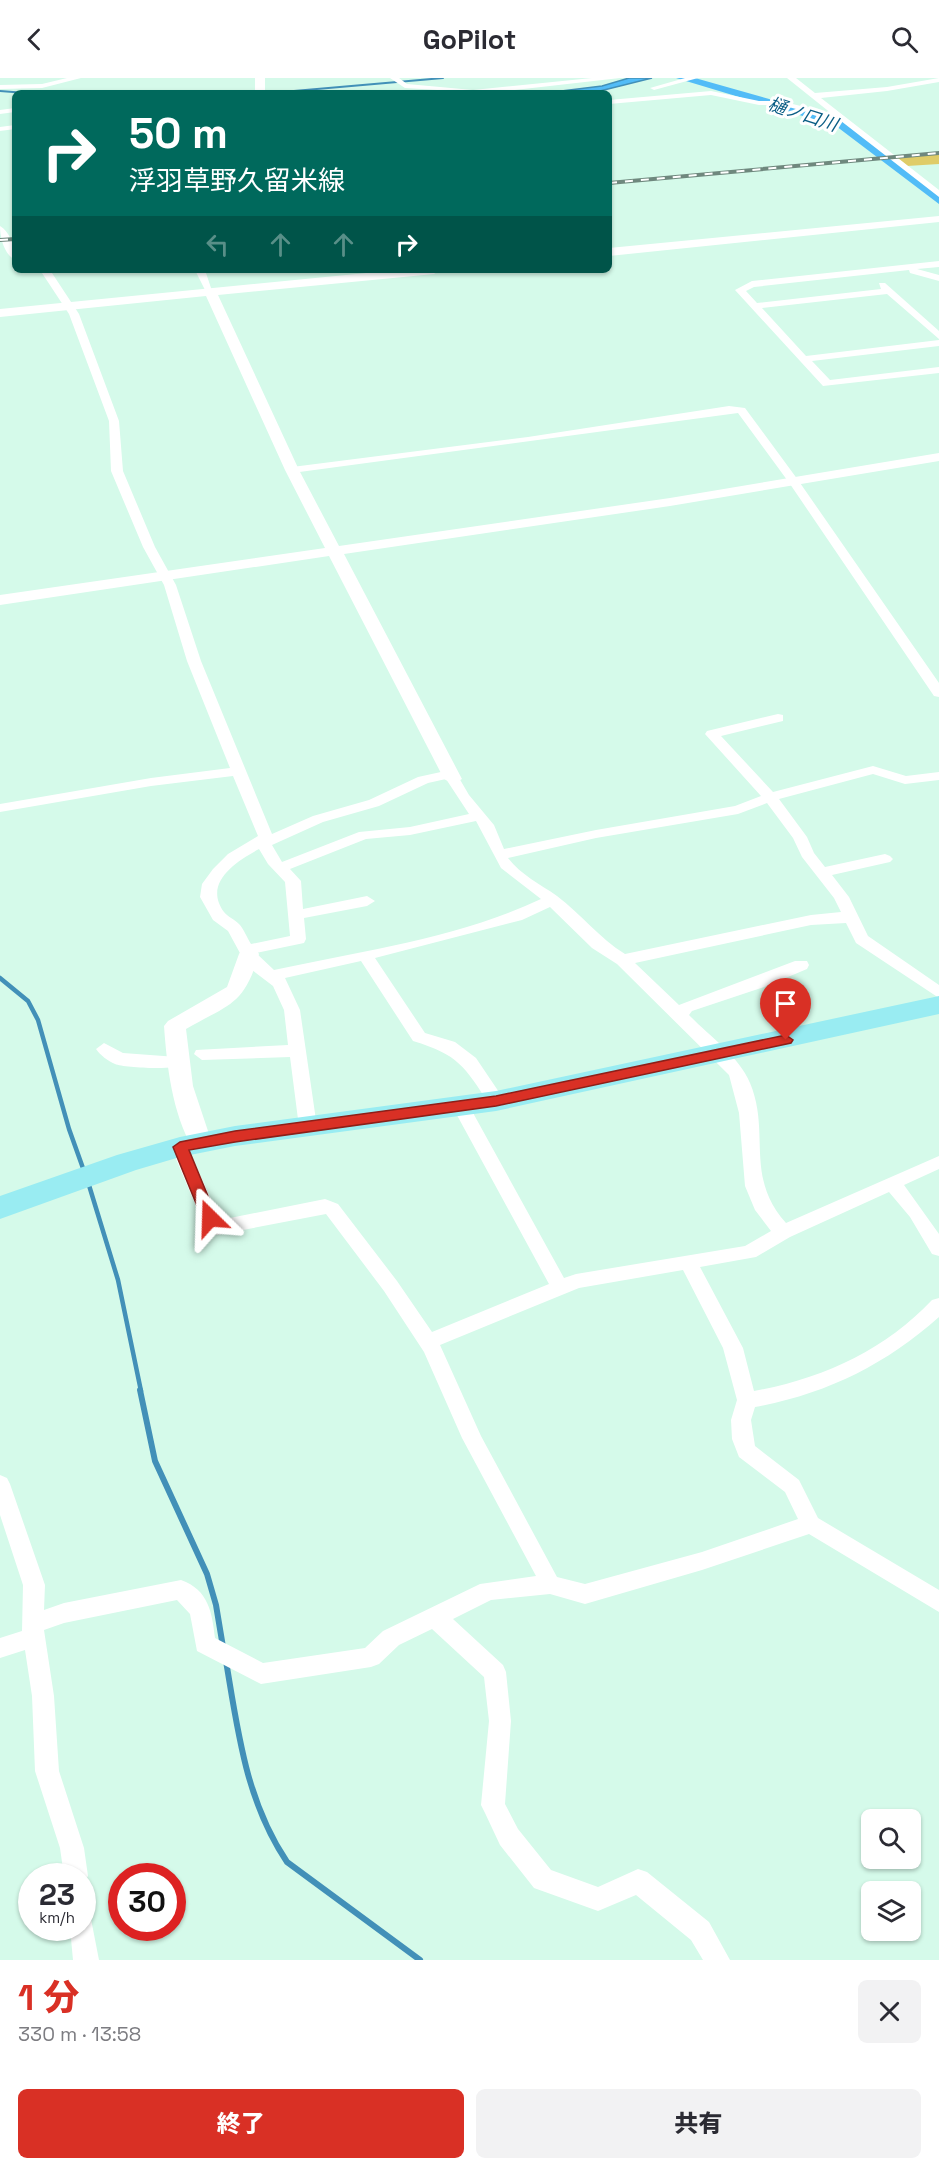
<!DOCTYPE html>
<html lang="ja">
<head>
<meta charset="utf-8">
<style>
	body { margin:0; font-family:"Space Grotesk","Noto Sans JP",sans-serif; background:#f2f2f3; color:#2b2b33; height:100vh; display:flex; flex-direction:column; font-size:22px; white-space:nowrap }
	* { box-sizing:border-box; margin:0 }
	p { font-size:20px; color:#7c7c81 }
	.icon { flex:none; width:33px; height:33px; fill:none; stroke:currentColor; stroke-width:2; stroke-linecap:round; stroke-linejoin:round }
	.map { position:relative; height:1882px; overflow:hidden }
	.details { display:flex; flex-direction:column; background:#fff; flex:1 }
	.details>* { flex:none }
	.guide { position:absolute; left:12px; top:12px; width:600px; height:183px; border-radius:9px; box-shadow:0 2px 4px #0004; background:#00695c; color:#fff; overflow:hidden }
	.fabs { position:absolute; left:861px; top:1731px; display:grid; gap:12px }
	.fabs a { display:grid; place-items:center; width:60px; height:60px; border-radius:9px; background:#fff; box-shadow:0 2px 4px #0004; font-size:30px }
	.speed { position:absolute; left:18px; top:1785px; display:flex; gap:12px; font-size:30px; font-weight:700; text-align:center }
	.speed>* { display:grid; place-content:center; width:78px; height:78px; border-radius:50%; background:#fff; box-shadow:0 2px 4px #0004; line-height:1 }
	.speed small { font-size:15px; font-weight:400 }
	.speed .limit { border:9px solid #d22; background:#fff; color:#111 }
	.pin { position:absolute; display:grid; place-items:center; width:51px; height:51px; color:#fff; margin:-62px -26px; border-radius:50% 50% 50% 0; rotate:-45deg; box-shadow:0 0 6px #0007 }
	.pin .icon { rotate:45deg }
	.me { position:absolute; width:66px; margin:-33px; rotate:338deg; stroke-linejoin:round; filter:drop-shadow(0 0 4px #0008) }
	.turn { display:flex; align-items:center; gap:21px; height:126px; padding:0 18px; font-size:27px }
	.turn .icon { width:78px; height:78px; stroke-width:2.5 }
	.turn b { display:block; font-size:42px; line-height:51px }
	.lanes { display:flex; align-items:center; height:57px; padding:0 18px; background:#0003; justify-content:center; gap:30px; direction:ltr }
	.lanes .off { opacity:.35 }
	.round { display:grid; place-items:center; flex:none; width:63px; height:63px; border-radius:9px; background:#f2f2f3 }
	.headline { display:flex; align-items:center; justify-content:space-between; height:102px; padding:0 18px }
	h1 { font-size:36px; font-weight:800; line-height:45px; color:#d93025 }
	.primary-button { display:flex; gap:12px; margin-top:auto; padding:12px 18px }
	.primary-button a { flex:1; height:69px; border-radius:9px; background:#d93025; color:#fff; font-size:24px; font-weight:800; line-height:69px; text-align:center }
	.primary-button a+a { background:#f2f2f3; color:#2b2b33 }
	header { display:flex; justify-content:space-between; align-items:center; height:78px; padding:0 18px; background:#fff; font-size:27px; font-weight:800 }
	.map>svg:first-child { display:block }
	.green { fill:#dfcc68 }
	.water { fill:#52bcf7; stroke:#4290b8; stroke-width:1.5 }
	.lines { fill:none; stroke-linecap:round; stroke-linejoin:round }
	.stream-far2 { stroke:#4290b8; stroke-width:2 }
	.stream-far1 { stroke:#4290b8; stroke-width:4.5 }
	.stream { stroke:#4290b8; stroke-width:6 }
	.river { fill:#52bcf7; fill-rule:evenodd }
	.minor { fill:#fff; fill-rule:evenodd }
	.tertiary { fill:#fff; fill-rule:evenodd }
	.primary { fill:#99ecf2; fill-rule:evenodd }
	.rail-casing { stroke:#6f887e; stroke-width:4 }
	.rail { stroke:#fff; stroke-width:2; stroke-dasharray:8; stroke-linecap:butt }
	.route { fill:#d93025; stroke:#8d1f18; stroke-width:1.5 }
	.labels { text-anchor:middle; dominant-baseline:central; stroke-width:6; stroke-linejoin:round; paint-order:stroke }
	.far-water-label { font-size:18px; font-style:italic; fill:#0b5e85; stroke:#fff }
</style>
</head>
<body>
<header><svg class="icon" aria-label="back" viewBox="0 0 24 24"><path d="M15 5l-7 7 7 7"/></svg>GoPilot<svg class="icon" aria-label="search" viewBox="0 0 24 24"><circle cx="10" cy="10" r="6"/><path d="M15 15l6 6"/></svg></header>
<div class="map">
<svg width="939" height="1882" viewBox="0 0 939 1882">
	<rect width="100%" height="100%" fill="#d5faea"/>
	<path class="green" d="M939,76V86L907,88L897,80Z"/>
	<path class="water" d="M629,0H652L592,15H545L602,8Z"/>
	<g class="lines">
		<g class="stream-far2">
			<path d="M0,13L26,15"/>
			<path d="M142,15H197"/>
			<path d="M208,15H256"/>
			<path d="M271,15L443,0"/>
		</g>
		<g class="stream-far1">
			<path d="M0,900L28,923L38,942L69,1051L84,1093"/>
			<path d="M88,1104L118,1202L141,1313"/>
		</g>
		<g class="stream">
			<path d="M140,1312L155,1383L207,1496L216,1527L223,1569"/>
			<path d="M226,1583C238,1654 246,1723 287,1784L420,1882"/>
		</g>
		<path class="river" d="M676,0H695L844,42L939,115V126L836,48Z"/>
		<g class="minor">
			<path d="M67,0H81L42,10L0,11V7L42,6Z"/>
			<path d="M390,0H399L407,6L473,12L592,0H620L487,15L405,10Z"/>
			<path d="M685,0H698L654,12L650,10Z"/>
			<path d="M787,0H796L815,15L887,9L939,0V4L887,13L821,20L939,112V119L841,43L781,27H759L711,17L609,26V22L711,13L759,23H781L832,36Z"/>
			<path d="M15,30V34L0,36V32Z"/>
			<path d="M15,47V51L0,53V49Z"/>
			<path d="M0,148C11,155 15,170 15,182C4,176 0,160 0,148Z"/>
			<path d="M939,183V189L917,191L939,197V203L910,195L909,192L754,209L746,213L757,225L881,211L879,205H885L939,253V261L887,216L762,230L806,278L939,262V268L812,283L830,302L939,289V295L823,308L735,212L752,203Z"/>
			<path d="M40,192H50L79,236L119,343L123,393L155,469L176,507L201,583L272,756L313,738L369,722L418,699L450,692L455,693L469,717L494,747L504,771L596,752L735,728L761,718L705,656L707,653L778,636L783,637V643L721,658L773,714L873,688L906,698L939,694V702L905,706L873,696L779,721L807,759L814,775L825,789L885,776L890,778L893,781L890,784L832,797L849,819L868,858L939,907V920L856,865L846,845L811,847L635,885L679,927L795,883H807L809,887L807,891L764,909L692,933L689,937C709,958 739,978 750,1005C771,1055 744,1098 786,1145L939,1078V1091L904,1107L939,1156V1178L932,1176L910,1139L889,1114L790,1159L756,1179L700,1189L743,1270L754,1313C822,1301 885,1272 932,1222L939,1220V1239C885,1287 826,1316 755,1329L751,1342L755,1368L799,1402L818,1440L939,1512V1534L809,1456L702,1492L585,1526L550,1516L491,1522L453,1541L503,1587L506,1594L511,1643L505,1726L518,1751L551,1792L598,1809L638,1791L647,1794L709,1844L730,1882H703L691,1862L636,1817L598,1833L534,1810L500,1767L485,1735L481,1727L489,1643L484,1599L432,1551L399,1567L379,1586L371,1589L261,1606L197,1573L190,1536L177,1522L64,1545L44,1552L54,1618L59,1693L84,1770L88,1798L82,1807V1798H64L60,1770L35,1693L32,1618L25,1572L0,1580V1560L22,1553L23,1507L0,1437V1397L7,1400L10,1406L45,1507L44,1532L64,1525L181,1502C209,1512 212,1535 215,1560L263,1585L365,1570L383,1553L480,1506L536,1498L462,1360L424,1274L384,1213L326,1136L217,1157L210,1155L204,1147L171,1069L174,1065H186L220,1142L325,1121L338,1126L397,1203L432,1254L549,1206L452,1028L455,1024H467L564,1200L576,1196L745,1168L771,1153L755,1132L745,1108L739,1035L729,997L617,886L592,870L550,829L522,842L375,880L425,955L455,964L476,980L505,1023L496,1029L490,1027C464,988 459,977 413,963L361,883L285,900L300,932L317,1049L314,1053H302L299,1049L290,979L202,982L194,976L196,972L288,967L284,932L273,908L247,888L228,853L213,842L200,819L202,806L213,791L228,776L258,758L233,698L151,708L0,734V726L151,700L230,690L187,583L164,507L143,469L111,393L109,343L69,236ZM446,701L469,736L410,749L359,754L282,784L272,767L323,744L379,728L428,705ZM767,725L793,760L802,779L834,820L841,834L811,837L625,876C599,860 581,836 557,818C540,806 521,797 508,780L596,760L738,736ZM476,743L501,790L541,821C458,860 362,873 274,892L256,875L304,865L306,861L304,840L367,828L375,823L367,818L303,831L301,803L290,791L366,761L410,757ZM259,771L268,786L285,804L290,858L251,866C247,860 244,851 239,846C234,841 228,839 224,834C203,805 235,784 259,771ZM683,1192L723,1270L737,1322L731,1342L732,1361L739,1379L785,1414L798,1441L702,1474L585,1506L557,1499L481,1358L440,1267L579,1210Z"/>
			<path d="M195,192H205L213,216H207Z"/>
			<path d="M729,328L745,330L798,402L939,605V619L934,618L790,406L738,335L292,395L286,392L292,389L528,359Z"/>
			<path d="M104,965L123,975L177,979L185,985C180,993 125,990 115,986C108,983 100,977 96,971Z"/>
			<path d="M82,1838L91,1841L99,1882H73L70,1850H82Z"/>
		</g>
		<g class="tertiary">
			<rect x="255" y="0" width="10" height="15"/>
			<path d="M939,138V144L609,178V170Z"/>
			<path d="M397,192H440L434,196L218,217L299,392L339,468L670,420L939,375V383L670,428L344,476L462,701L453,706L444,701L329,478L0,527V517L325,470L285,392L206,218L0,239V231Z"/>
			<path d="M249,869L256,871L259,876C244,928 229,926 186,951L193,1008L212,1065L209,1071L201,1073L193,1071C172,1034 167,989 164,948L168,943L227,909L239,876L242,871Z"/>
		</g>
		<path class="primary" d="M939,918V936L496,1033L235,1068L180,1079L136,1092L0,1141V1118L117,1077L180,1059L235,1048L496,1013Z"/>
		<defs>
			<g id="rail">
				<path d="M609,105L939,75"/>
				<path d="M0,162L15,161"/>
			</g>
		</defs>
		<use href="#rail" class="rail-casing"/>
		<use href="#rail" class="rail"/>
	</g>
	<path class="route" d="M786,957L793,962L791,965L496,1028L235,1064L189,1072L217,1140L210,1145L202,1140L173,1069L180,1064L235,1053L496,1018Z"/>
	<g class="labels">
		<g class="far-water-label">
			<text transform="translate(803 36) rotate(18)">樋ノ口川</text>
		</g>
	</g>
</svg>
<div class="fabs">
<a><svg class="icon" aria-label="search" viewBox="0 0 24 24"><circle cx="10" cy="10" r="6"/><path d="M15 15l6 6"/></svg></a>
<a><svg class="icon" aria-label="layers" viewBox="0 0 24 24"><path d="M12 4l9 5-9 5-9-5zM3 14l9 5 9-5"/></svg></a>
</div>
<div class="speed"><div>23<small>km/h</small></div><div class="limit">30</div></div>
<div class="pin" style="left:786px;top:962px;background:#d93025"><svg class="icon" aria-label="arrive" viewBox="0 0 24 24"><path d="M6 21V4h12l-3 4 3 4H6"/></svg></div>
<svg class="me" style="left:210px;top:1140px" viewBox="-20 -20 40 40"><path d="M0-17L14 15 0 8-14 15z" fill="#d93025" stroke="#fff" stroke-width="4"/></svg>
<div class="guide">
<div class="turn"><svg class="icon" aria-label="right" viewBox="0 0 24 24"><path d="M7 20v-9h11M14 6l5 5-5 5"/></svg><div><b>50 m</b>浮羽草野久留米線</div></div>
<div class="lanes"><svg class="icon off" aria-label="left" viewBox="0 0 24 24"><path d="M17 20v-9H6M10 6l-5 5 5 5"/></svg><svg class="icon off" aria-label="ahead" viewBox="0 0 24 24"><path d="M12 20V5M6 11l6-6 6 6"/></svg><svg class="icon off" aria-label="ahead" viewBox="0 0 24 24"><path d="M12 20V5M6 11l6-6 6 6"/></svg><svg class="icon" aria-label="right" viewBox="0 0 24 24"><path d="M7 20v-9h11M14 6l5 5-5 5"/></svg></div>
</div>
</div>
<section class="details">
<div class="headline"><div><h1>1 分</h1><p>330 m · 13:58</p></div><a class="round"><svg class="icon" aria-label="close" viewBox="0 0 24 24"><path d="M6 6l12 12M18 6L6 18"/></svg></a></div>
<div class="primary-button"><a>終了</a><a>共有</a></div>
</section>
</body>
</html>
